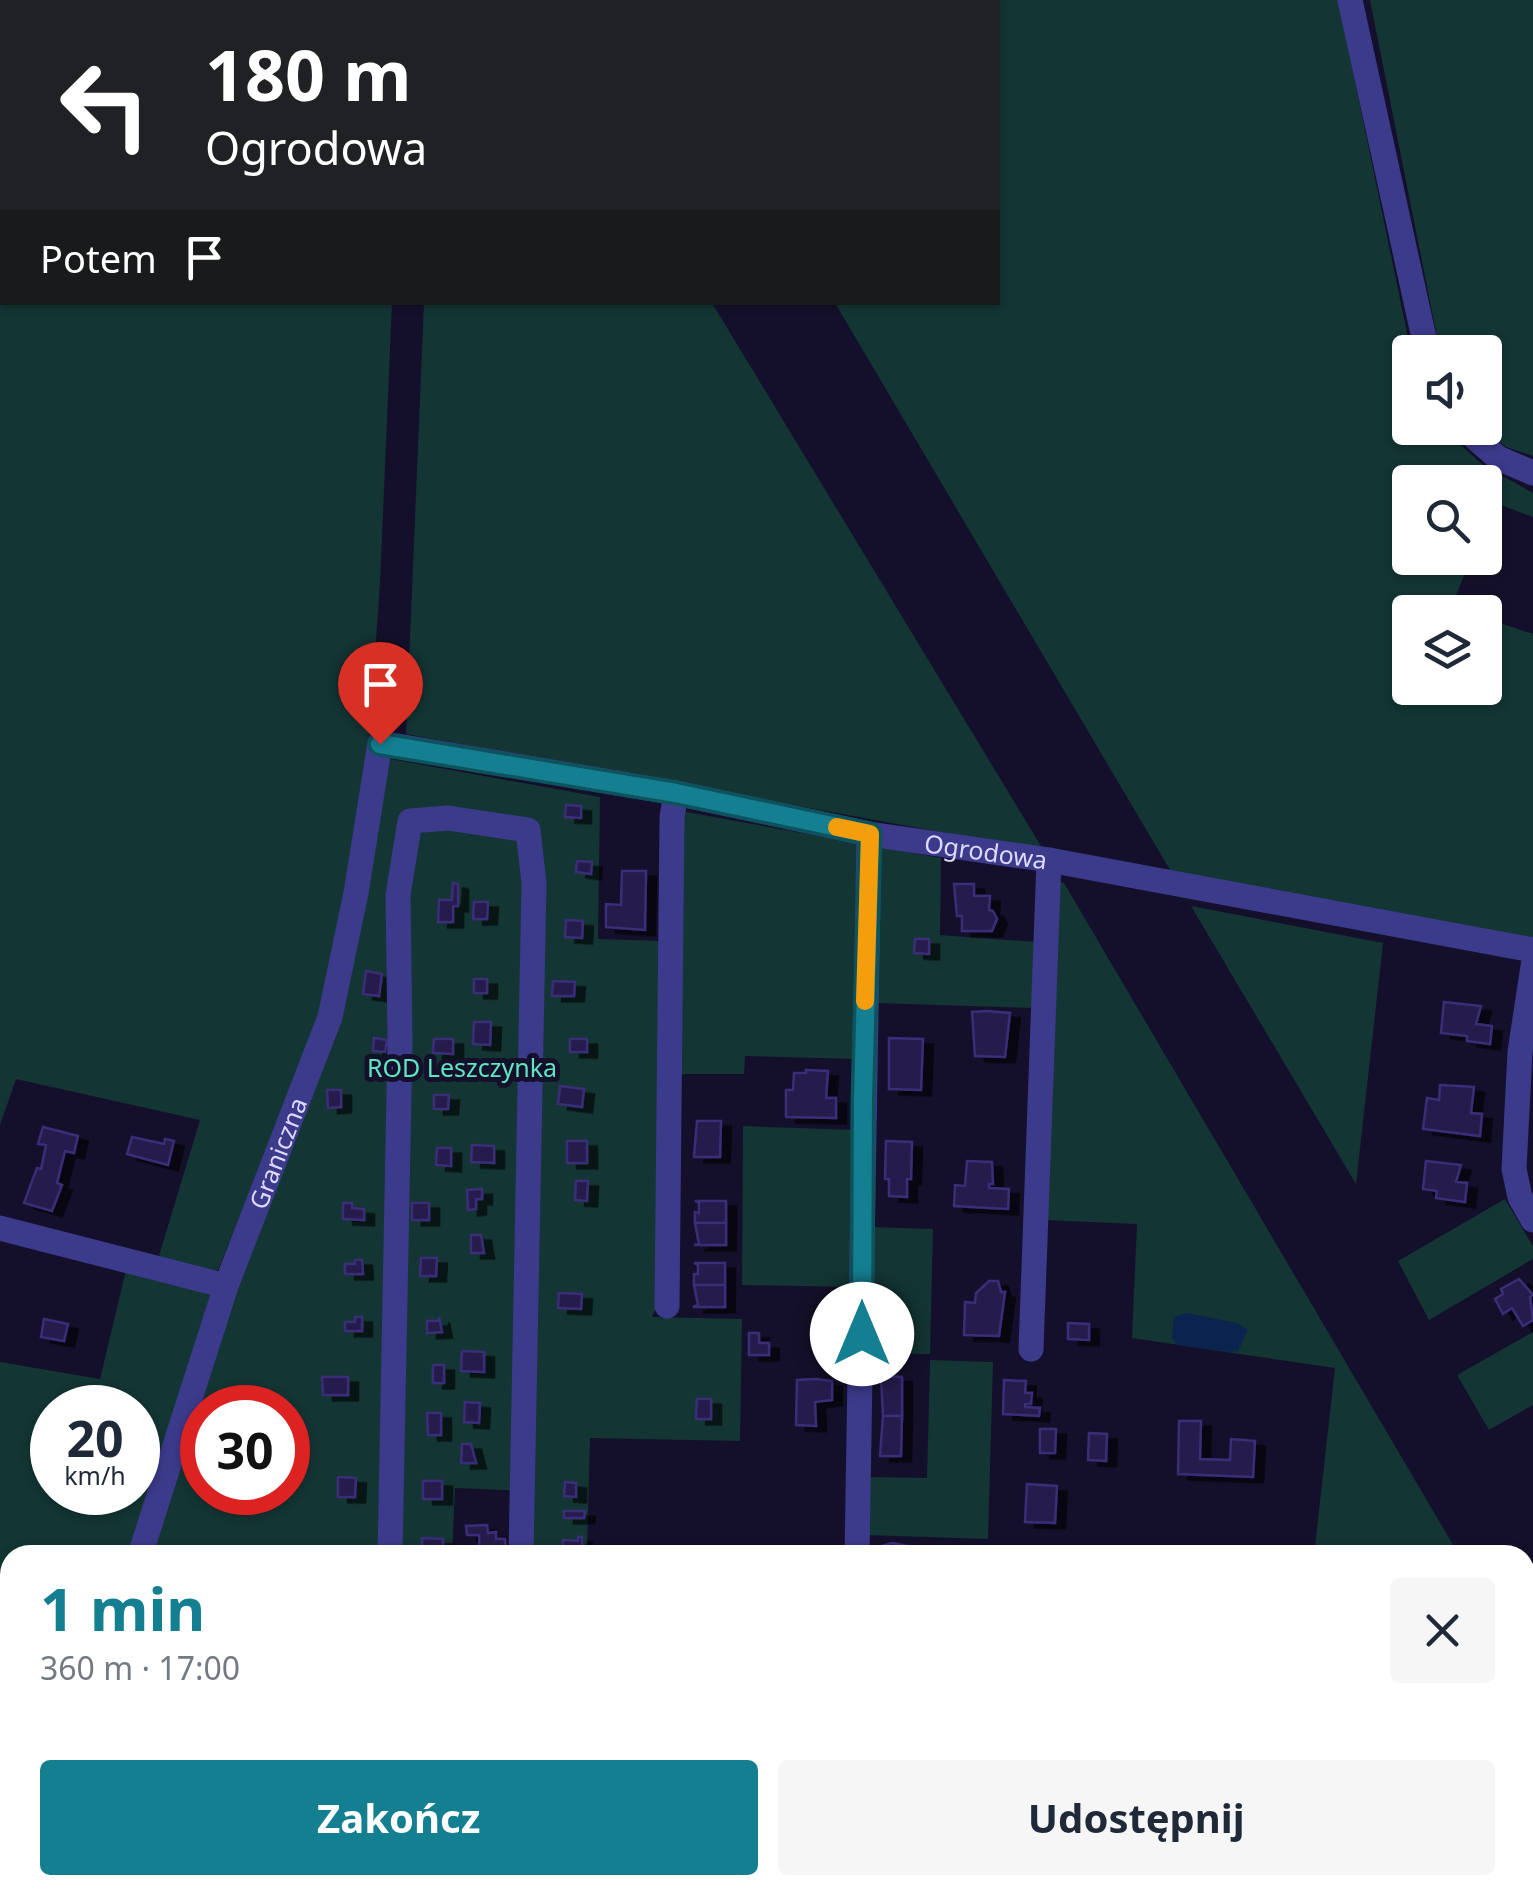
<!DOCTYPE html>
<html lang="pl">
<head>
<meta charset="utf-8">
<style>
	body { margin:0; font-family:"Noto Sans",sans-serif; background:#f6f6f7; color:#1f2937; height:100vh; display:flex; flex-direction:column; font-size:38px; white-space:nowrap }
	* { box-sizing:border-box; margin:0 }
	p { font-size:32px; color:#747a83 }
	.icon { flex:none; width:55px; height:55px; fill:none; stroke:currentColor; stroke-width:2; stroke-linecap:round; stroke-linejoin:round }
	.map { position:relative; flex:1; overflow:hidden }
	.panel { position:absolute; left:0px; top:1545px; width:1535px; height:350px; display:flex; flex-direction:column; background:#fff; border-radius:30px 30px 0 0; box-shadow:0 2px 8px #0004 }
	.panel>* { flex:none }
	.banner { position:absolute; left:0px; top:0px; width:1000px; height:305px; box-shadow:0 2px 8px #0004; background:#202124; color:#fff; overflow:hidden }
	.buttons { position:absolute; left:1392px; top:335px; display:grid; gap:20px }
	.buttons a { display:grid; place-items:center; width:110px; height:110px; border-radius:10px; background:#fff; box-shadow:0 2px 8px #0004; font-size:50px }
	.speed { position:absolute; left:30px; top:1385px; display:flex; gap:20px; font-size:50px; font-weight:700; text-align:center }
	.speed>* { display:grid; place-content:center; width:130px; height:130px; border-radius:50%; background:#fff; box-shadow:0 2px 8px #0004; line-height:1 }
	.speed small { font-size:25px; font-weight:400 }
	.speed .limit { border:15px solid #d22; background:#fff; color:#111 }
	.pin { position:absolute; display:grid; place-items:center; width:85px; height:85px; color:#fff; margin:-102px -42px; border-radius:50% 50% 50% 0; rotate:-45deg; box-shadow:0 0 10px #0007 }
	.pin .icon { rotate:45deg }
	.me { position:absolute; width:110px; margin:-55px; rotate:0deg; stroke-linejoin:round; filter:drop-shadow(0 0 8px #0008) }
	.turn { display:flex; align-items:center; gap:35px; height:210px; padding:0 40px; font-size:45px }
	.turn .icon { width:130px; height:130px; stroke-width:2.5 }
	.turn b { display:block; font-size:70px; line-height:85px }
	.then { display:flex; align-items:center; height:95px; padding:0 40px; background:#0003; gap:20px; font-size:38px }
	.round { display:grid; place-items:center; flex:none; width:105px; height:105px; border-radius:10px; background:#f6f6f7 }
	.head { display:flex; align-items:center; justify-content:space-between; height:170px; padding:0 40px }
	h1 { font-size:60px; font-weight:700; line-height:75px; color:#147f91 }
	.cta { display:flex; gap:20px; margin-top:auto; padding:20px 40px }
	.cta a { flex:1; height:115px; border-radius:10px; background:#147f91; color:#fff; font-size:40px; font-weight:700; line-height:115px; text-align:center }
	.cta a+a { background:#f6f6f7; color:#1f2937 }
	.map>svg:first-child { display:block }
	.green { fill:#133534; fill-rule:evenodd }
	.water { fill:#0b244f }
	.building { fill:#251b4c; stroke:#3b2d79; stroke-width:2.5; filter:url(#shadow) }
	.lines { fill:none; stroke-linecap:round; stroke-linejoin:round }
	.minor { stroke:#3c3a8b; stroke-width:25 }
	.route-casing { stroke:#0d535e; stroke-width:25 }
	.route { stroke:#147f91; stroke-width:18 }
	.slow { stroke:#f59e0b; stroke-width:18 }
	.labels { text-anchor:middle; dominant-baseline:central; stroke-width:10; stroke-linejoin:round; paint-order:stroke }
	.street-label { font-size:25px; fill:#dedaff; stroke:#14102b }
	.park-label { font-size:25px; fill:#60e4c2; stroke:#14102b }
</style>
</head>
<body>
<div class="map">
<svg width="1533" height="1895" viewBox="0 0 1533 1895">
	<defs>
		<filter id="shadow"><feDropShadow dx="10" dy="5.5" stdDeviation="0" flood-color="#0009"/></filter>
	</defs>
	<rect width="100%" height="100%" fill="#14102b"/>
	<g class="green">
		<path d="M0,0L367,2H2V302L392,303L380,583L368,756L325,1008L218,1270L203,1271L158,1259L200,1120L16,1079L0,1125Z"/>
		<path d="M658,0H1338L1411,352L1410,428H1442L1483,465L1533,493V517L1493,502L1485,521V482H1410V558H1471L1452,606L1470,612H1410V688H1485V618L1533,634V941L1173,875L835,303L998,302V2Z"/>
		<path d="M1370,0H1533V456L1506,447L1482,428H1485V352H1440Z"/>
		<path d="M424,303H712L1044,851L406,734Z"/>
		<path d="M385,758L600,797L598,939L662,941L658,1303L652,1317L742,1319L740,1441L590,1438L587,1555H529L530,1491L455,1488L452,1555H145L209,1355L302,1114ZM202,1408H288V1492H202Z"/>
		<path d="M681,811L863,844L858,1059L745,1056L744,1074H678Z"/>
		<path d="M879,847L941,858L940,935L1037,942L1035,1008L876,1003Z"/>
		<path d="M1054,880L1064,883L1459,1555H1314L1335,1368L1132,1338L1137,1224L1044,1220Z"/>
		<path d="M1191,906L1383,943L1356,1184Z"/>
		<path d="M743,1126L856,1130L852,1287L742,1285Z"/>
		<path d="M1505,1199L1533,1246V1259L1429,1320L1398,1261Z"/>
		<path d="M871,1227L933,1229L930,1354L868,1353Z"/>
		<path d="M126,1270L205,1288L211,1297L133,1555H10V1663L0,1662V1362L100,1379ZM52,1408H138V1492H52Z"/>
		<path d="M1533,1332V1405L1489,1430L1457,1375Z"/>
		<path d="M930,1360L993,1362L988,1539L865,1535L867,1477L927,1478Z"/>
		<path d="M0,1683L10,1685V1885H54L52,1895H0Z"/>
		<path d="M196,1885H292V1895H195Z"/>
		<path d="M345,1885H421L420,1895H345Z"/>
		<path d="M438,1885H520V1895H437Z"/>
	</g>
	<path class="water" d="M1187,1313L1237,1323L1248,1330L1238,1351L1232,1352L1177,1345L1172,1337L1174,1317Z"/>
	<g class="building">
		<path d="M566,805L581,806V818L565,817Z"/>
		<path d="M577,861L592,862L591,874L576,872Z"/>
		<path d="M622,871H646L645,930L606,927V904L621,905Z"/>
		<path d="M453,883L458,884V906H453V922H438L439,900H452Z"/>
		<path d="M954,884H974V896H990L989,910L993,911L997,919L992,931H962V916H957Z"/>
		<path d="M474,902H488L487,919H473Z"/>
		<path d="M566,920L583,921L582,938L565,937Z"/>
		<path d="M915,939H929V954L914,953Z"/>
		<path d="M366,971L382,974L379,996L363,994Z"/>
		<rect x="474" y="979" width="13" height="14"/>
		<path d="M553,981L575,982L574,996H552Z"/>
		<path d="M1444,1002L1481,1006L1476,1024L1492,1026L1490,1044L1467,1041V1036L1441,1033Z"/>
		<path d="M987,1011L1010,1013L1005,1057L975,1056L972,1012Z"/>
		<path d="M474,1022H491L490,1045L473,1044Z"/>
		<path d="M374,1038L387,1040L385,1052L373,1051Z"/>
		<path d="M889,1038L923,1039L921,1090L889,1089Z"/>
		<path d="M434,1039H453V1054L433,1053Z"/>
		<rect x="570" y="1039" width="17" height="13"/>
		<path d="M806,1070L828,1071L826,1098H836V1118L786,1117V1090H793L794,1073H806Z"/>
		<path d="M1440,1085L1474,1087L1471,1113L1482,1114L1480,1136L1423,1129L1427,1098L1439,1100Z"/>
		<path d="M560,1086L584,1089L582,1107L558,1104Z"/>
		<path d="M327,1090H341V1107L328,1108Z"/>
		<path d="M434,1095H449L448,1109H434Z"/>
		<path d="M697,1121H721L720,1157H694Z"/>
		<path d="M43,1127L78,1136L74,1153L65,1151L57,1183L62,1185L52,1211L24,1203L37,1168L41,1169L46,1145L38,1144Z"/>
		<path d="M132,1137L164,1144L165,1139L174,1141L168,1165L127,1154Z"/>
		<rect x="567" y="1141" width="20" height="22"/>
		<path d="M886,1141L912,1142L911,1179H907V1197L889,1196V1179H885Z"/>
		<path d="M472,1145L494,1146V1163L471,1162Z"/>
		<path d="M437,1148H451V1166L436,1165Z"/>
		<path d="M967,1161L992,1162L993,1184H989V1188L1009,1189L1008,1209L954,1206L955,1185L965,1186Z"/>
		<path d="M1426,1161L1461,1165L1456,1182L1467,1183L1465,1202L1436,1198L1437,1191L1423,1189Z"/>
		<path d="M576,1181H588L587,1201L575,1200Z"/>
		<path d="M482,1189V1199H476V1209L468,1210L467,1190Z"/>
		<path d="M695,1201H726V1223H695V1212L699,1213V1203Z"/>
		<path d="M343,1203H352V1208L364,1209V1220L343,1219Z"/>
		<rect x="412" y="1203" width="17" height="17"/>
		<path d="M695,1223H726V1245H694L699,1244Z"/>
		<path d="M471,1235H481L484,1253H471Z"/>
		<path d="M421,1258H437L436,1276H420Z"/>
		<path d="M355,1260H362L363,1274H345V1264H355Z"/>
		<path d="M694,1263H725V1285H694V1274H698V1265Z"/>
		<path d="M1519,1279L1533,1295L1530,1297L1533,1320L1523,1326L1512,1308L1503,1314L1495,1299L1503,1294L1501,1289Z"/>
		<path d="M989,1281H998L1001,1292H1005L999,1336L964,1335L965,1302L975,1303L976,1293Z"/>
		<path d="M694,1285H725V1307H693L698,1305Z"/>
		<path d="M559,1293L582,1294L581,1309L558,1308Z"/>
		<path d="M355,1317H362V1331H345V1322H355Z"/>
		<path d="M439,1317L442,1332L427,1333V1321H439Z"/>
		<path d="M44,1319L68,1324L64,1341L41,1337Z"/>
		<path d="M1068,1323L1089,1324V1340L1068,1339Z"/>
		<path d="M749,1333H759V1343H769V1355H749Z"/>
		<path d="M462,1351L484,1352V1372L461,1371Z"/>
		<rect x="433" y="1365" width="11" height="18"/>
		<path d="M881,1376L902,1377V1416H883Z"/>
		<path d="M322,1377H348V1395H323Z"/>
		<path d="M816,1379L832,1381V1400L815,1402L816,1426L796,1425L797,1380Z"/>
		<path d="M1004,1380L1026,1381L1025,1393H1032L1031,1404H1025V1407L1040,1408L1039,1416L1003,1414Z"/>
		<path d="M697,1399H711V1419H696Z"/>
		<path d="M465,1402L480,1403L479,1423L464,1422Z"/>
		<path d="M427,1413H441V1435H428Z"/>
		<path d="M883,1416H902L901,1456H880Z"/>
		<path d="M1179,1421H1201L1200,1459L1230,1460L1231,1439L1255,1441L1253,1477L1178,1474Z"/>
		<path d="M1040,1429H1056L1055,1453H1040Z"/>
		<path d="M1089,1433L1107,1434L1106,1461L1088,1460Z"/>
		<path d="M462,1444H471L476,1463H461Z"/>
		<path d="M338,1477L356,1478L355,1497H338Z"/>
		<rect x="423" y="1481" width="19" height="18"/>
		<path d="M565,1482L576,1483V1497L564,1496Z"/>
		<path d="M1027,1484L1057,1486L1055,1523L1025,1522Z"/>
		<path d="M564,1511H585L584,1518H564Z"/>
		<path d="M487,1525L488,1533L496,1532V1539H505L506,1552L480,1554L479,1535H467L466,1526Z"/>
		<path d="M578,1537H582V1555H563V1540L578,1541Z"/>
		<path d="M422,1538L443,1539V1555H422Z"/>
		<path d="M892,1543L908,1546V1555H882V1546Z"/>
		<path d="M783,1548L833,1550L832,1555H783Z"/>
		<path d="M131,1885H168L167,1893L130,1891Z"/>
		<path d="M569,1885H605V1895H576V1890H568Z"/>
	</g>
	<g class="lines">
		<g class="minor">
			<path d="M1350,0L1427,352"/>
			<path d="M1464,428L1498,458L1533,473"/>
			<path d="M1533,966L1520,1052L1514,1169L1520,1197L1533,1220"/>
			<path d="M0,1228L226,1286"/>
			<path d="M667,1306L672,817L676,793"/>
			<path d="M1031,1349L1049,860"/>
			<path id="s1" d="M140,1555L226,1286L330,1017L356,893L380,743L676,793L869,834L1049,860L1533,950"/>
			<path d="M390,1555L400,1041L398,895L410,821L448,818L528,830L534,883L521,1555"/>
			<path d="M857,1555L869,834"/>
			<path d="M1525,1670L1533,1669"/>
			<path d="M0,1674L10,1675"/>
			<path d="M63,1895L64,1885"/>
			<path d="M430,1895V1885"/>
			<path d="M534,1895V1885"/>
			<path d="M717,1895L718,1885"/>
			<path d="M868,1895L869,1885"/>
			<path d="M1009,1895V1885"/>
			<path d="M1250,1895V1885"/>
		</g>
	</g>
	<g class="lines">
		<defs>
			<path id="route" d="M380,744L676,793L870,834L863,1099L862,1334"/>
		</defs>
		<use href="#route" class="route-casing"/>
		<use href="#route" class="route"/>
		<path class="slow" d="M837,827L870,834L865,1001"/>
	</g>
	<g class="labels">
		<g class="street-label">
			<text stroke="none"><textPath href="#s1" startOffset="1465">Ogrodowa</textPath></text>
			<text stroke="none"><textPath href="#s1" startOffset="425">Graniczna</textPath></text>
		</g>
		<g class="park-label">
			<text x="462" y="1067">ROD Leszczynka</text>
		</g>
	</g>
</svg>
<div class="buttons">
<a><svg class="icon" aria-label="sound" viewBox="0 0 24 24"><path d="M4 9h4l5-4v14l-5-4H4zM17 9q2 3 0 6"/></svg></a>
<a><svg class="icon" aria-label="search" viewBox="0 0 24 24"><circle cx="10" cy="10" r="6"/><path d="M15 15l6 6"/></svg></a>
<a><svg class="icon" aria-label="layers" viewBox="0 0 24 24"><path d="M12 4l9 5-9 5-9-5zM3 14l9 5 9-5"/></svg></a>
</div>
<div class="speed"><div>20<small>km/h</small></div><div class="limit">30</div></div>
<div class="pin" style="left:380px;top:744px;background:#d93025"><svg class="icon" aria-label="arrive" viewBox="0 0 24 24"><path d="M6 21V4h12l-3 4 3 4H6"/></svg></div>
<svg class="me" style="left:862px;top:1334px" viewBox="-20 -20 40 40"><circle r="19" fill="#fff"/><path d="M0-13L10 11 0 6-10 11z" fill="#147f91"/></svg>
<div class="banner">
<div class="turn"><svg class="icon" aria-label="left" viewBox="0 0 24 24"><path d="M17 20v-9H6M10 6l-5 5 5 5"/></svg><div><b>180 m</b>Ogrodowa</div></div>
<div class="then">Potem<svg class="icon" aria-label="arrive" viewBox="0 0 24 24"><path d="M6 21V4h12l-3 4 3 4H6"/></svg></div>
</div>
<section class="panel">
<div class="head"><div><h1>1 min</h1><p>360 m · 17:00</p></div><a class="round"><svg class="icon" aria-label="close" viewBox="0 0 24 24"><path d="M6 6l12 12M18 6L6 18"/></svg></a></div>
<div class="cta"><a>Zakończ</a><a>Udostępnij</a></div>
</section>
</div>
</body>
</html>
